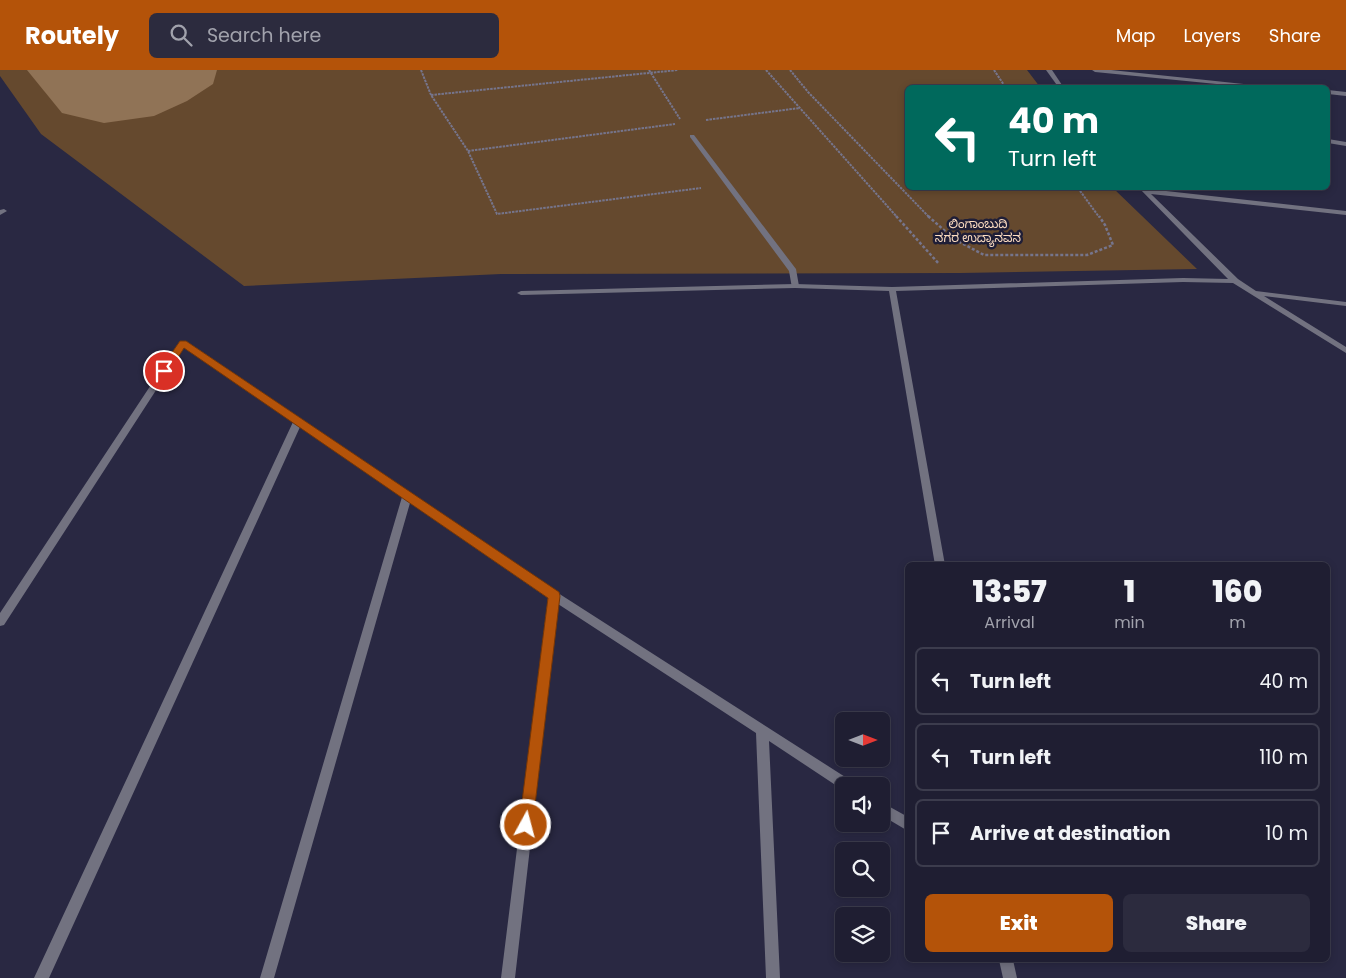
<!DOCTYPE html>
<html lang="en">
<head>
<meta charset="utf-8">
<style>
	body { margin:0; font-family:Poppins,"Noto Sans Kannada",sans-serif; background:#2c2b3e; color:#f1f3f6; height:100vh; display:flex; flex-direction:column; font-size:19px; white-space:nowrap }
	* { box-sizing:border-box; margin:0 }
	p { font-size:16px; color:#a1a2ac }
	.icon { flex:none; width:28px; height:28px; fill:none; stroke:currentColor; stroke-width:2; stroke-linecap:round; stroke-linejoin:round }
	.map { position:relative; flex:1; overflow:hidden }
	.panel { position:absolute; left:905px; top:492px; width:425px; height:400px; display:flex; flex-direction:column; background:#1f1e32; border-radius:8px; box-shadow:0 2px 8px #0003,0 0 0 1px #3c3c4d }
	.panel>* { flex:none }
	.guide { position:absolute; left:905px; top:15px; width:425px; height:105px; border-radius:8px; box-shadow:0 2px 8px #0003,0 0 0 1px #3c3c4d; background:#00695c; color:#fff; overflow:hidden }
	.needle { width:32px; rotate:90deg }
	.buttons { position:absolute; left:835px; top:642px; display:grid; gap:10px }
	.buttons a { display:grid; place-items:center; width:55px; height:55px; border-radius:8px; background:#1f1e32; box-shadow:0 2px 8px #0003,0 0 0 1px #3c3c4d; font-size:25px }
	.pin { position:absolute; display:grid; place-items:center; width:42px; height:42px; color:#fff; margin:-21px; border:2px solid #fff; border-radius:50%; box-shadow:0 1px 5px #0007 }
	.me { position:absolute; width:55px; margin:-28px; rotate:7deg; stroke-linejoin:round; filter:drop-shadow(0 0 4px #0008) }
	.turn { display:flex; align-items:center; gap:18px; height:105px; padding:0 20px; font-size:22px }
	.turn .icon { width:65px; height:65px; stroke-width:2.5 }
	.turn b { display:block; font-size:35px; line-height:42px }
	.eta { display:flex; justify-content:space-evenly; align-items:center; height:85px; text-align:center }
	.eta b { font-size:30px; font-weight:800; line-height:35px }
	.primary-button { display:flex; gap:10px; margin-top:auto; padding:10px 20px }
	.primary-button a { flex:1; height:58px; border-radius:8px; background:#b45309; color:#fff; font-size:20px; font-weight:800; line-height:58px; text-align:center }
	.primary-button a+a { background:#2c2b3e; color:#f1f3f6 }
	ul { padding:0; list-style:none }
	li { display:flex; align-items:center; gap:15px; height:68px; margin:0 10px 8px; padding:0 10px; border:2px solid #3c3c4d; border-radius:8px }
	li div { flex:1 }
	li b { display:block; font-size:19px }
	li em { font-style:normal }
	header { display:flex; align-items:center; gap:30px; box-sizing:border-box; height:70px; padding:0 25px; background:#b45309; color:#fff }
	header strong { font-size:24px }
	nav { display:flex; gap:28px; margin-inline-start:auto; font-size:18px }
	.search { width:350px; height:45px; background:#2c2b3e; display:flex; align-items:center; gap:12px; box-sizing:border-box; padding:0 18px; border-radius:8px; color:#a1a2ac; font-size:19px }
	.map>svg:first-child { display:block }
	.green { fill:#65492e }
	.water { fill:#907356 }
	.lines { fill:none; stroke-linecap:round; stroke-linejoin:round }
	.path-far1 { stroke:#76758c; stroke-width:2; stroke-dasharray:2.5 1; stroke-linecap:butt }
	.path { stroke:#76758c; stroke-width:2.5; stroke-dasharray:3 2; stroke-linecap:butt }
	.lane { fill:#727280; fill-rule:evenodd }
	.street { fill:#727280; fill-rule:evenodd }
	.route { fill:#b45309; stroke:#753606 }
	.labels { text-anchor:middle; dominant-baseline:central; stroke-width:5; stroke-linejoin:round; paint-order:stroke }
	.far-park-label { font-size:12px; fill:#fdddc1; stroke:#1f1e37 }
</style>
</head>
<body>
<header>
<strong>Routely</strong>
<div class="search"><svg class="icon" aria-label="search" viewBox="0 0 24 24"><circle cx="10" cy="10" r="6"/><path d="M15 15l6 6"/></svg>Search here</div>
<nav><a>Map</a><a>Layers</a><a>Share</a></nav>
</header>
<div class="map">
<svg width="1346" height="908" viewBox="0 0 1346 908">
	<rect width="100%" height="100%" fill="#292842"/>
	<path class="green" d="M0,0H1027L1040,17L908,18V118H1113L1197,199L960,203L501,204L244,216L41,64L0,6Z"/>
	<path class="water" d="M27,0H217L213,14L187,31L154,46L104,53L62,43Z"/>
	<g class="lines">
		<g class="path-far1">
			<path d="M421,0L431,25L468,81L497,144L701,118"/>
			<path d="M649,0L680,49"/>
			<path d="M766,0L897,147"/>
			<path d="M790,0L808,22L929,147"/>
			<path d="M994,0L1006,18"/>
			<path d="M431,25L678,0"/>
			<path d="M706,50L800,38"/>
			<path d="M468,81L675,54"/>
			<path d="M1078,118L1099,147"/>
		</g>
		<g class="path">
			<path d="M896,146L939,194"/>
			<path d="M928,146L954,169L984,185H1087L1113,175L1105,155L1099,146"/>
		</g>
		<path class="lane" d="M690,65H694L796,199L799,216L798,218H792L789,201L690,67Z"/>
		<g class="street">
			<path d="M1046,0H1052L1064,18H1059Z"/>
			<path d="M1092,0H1111L1281,18H1257L1095,2Z"/>
			<path d="M1328,20L1346,22V26L1328,24Z"/>
			<path d="M1328,69L1346,72V76L1328,73Z"/>
			<path d="M1139,118L1346,141V145L1151,124L1238,209L1256,221L1346,232V236L1264,226L1346,277V283L1233,213L1183,212L896,221L945,495H935L889,221L795,218L521,225L517,223L521,221L795,214L892,217L1183,208L1228,209Z"/>
			<path d="M4,139L7,141L0,145V140Z"/>
			<path d="M180,271H186L558,523L853,712L854,716H844L843,720L769,671L780,908H766L756,663L558,534L515,908H501L548,528L410,433L274,908H260L402,427L300,357L49,908H34L293,352L184,277L4,555L0,556V543Z"/>
			<path d="M881,732L908,747V761L881,745Z"/>
			<path d="M999,890H1013L1017,908H1003Z"/>
		</g>
	</g>
	<path class="route" d="M180,271H186L559,522L560,526L532,760L526,762L521,760L519,755L548,528L184,278L168,303H161L159,301Z"/>
	<g class="labels">
		<g class="far-park-label">
			<text x="978" y="153">ಲಿಂಗಾಂಬುದಿ<tspan x="978" dy="14">ನಗರ ಉದ್ಯಾನವನ</tspan></text>
		</g>
	</g>
</svg>
<div class="buttons">
<a><svg class="needle" viewBox="-14 -14 28 28"><path d="M0-13l5 13h-10z" fill="#e53935"/><path d="M0 13l5-13h-10z" fill="#a1a2ac"/></svg></a>
<a><svg class="icon" aria-label="sound" viewBox="0 0 24 24"><path d="M4 9h4l5-4v14l-5-4H4zM17 9q2 3 0 6"/></svg></a>
<a><svg class="icon" aria-label="search" viewBox="0 0 24 24"><circle cx="10" cy="10" r="6"/><path d="M15 15l6 6"/></svg></a>
<a><svg class="icon" aria-label="layers" viewBox="0 0 24 24"><path d="M12 4l9 5-9 5-9-5zM3 14l9 5 9-5"/></svg></a>
</div>
<div class="pin" style="left:164px;top:301px;background:#d93025"><svg class="icon" aria-label="arrive" viewBox="0 0 24 24"><path d="M6 21V4h12l-3 4 3 4H6"/></svg></div>
<svg class="me" style="left:526px;top:755px" viewBox="-20 -20 40 40"><circle r="17" fill="#b45309" stroke="#fff" stroke-width="3"/><path d="M0-11L8 9 0 5-8 9z" fill="#fff"/></svg>
<div class="guide">
<div class="turn"><svg class="icon" aria-label="left" viewBox="0 0 24 24"><path d="M17 20v-9H6M10 6l-5 5 5 5"/></svg><div><b>40 m</b>Turn left</div></div>
</div>
<section class="panel">
<div class="eta">
<div><b>13:57</b><p>Arrival</p></div>
<div><b>1</b><p>min</p></div>
<div><b>160</b><p>m</p></div>
</div>
<ul>
<li><svg class="icon" aria-label="left" viewBox="0 0 24 24"><path d="M17 20v-9H6M10 6l-5 5 5 5"/></svg><div><b>Turn left</b></div><em>40 m</em></li>
<li><svg class="icon" aria-label="left" viewBox="0 0 24 24"><path d="M17 20v-9H6M10 6l-5 5 5 5"/></svg><div><b>Turn left</b></div><em>110 m</em></li>
<li><svg class="icon" aria-label="arrive" viewBox="0 0 24 24"><path d="M6 21V4h12l-3 4 3 4H6"/></svg><div><b>Arrive at destination</b></div><em>10 m</em></li>
</ul>
<div class="primary-button"><a>Exit</a><a>Share</a></div>
</section>
</div>
</body>
</html>
